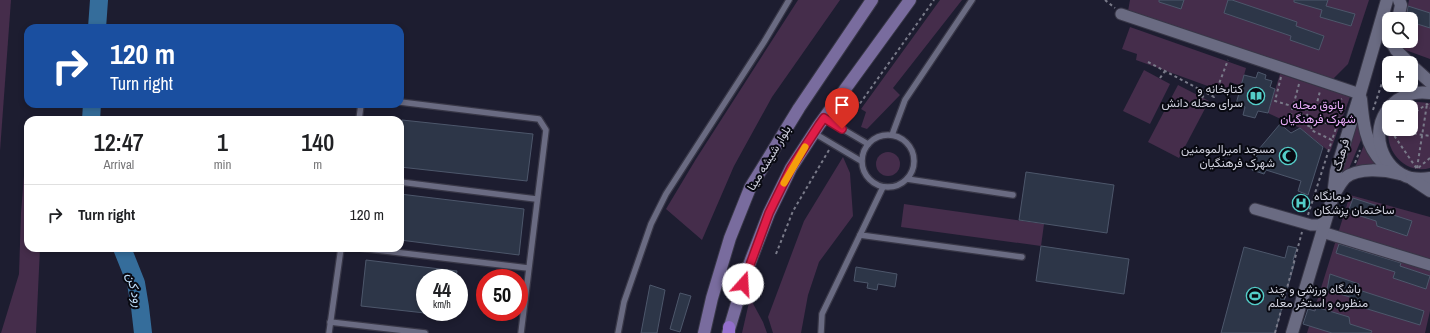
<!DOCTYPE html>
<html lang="en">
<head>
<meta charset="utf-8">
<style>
	body { margin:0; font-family:"Archivo Narrow",Vazirmatn,sans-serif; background:#f6f6f6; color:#202124; height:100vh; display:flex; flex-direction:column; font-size:15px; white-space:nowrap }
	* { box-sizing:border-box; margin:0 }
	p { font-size:13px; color:#757577 }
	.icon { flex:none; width:22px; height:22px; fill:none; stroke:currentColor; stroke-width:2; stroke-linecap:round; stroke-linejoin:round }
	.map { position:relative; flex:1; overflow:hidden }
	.details { position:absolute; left:24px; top:116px; width:380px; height:136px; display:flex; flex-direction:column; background:#fff; border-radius:12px; box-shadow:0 2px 6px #0003 }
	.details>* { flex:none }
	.top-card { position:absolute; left:24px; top:24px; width:380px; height:84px; border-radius:12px; box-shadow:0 2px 6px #0003; background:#1a4fa0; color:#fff; overflow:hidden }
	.fabs { position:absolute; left:1382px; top:12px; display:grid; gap:8px }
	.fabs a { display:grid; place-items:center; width:36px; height:36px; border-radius:8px; background:#fff; box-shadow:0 2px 6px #0003; font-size:20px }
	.speed { position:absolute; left:416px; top:269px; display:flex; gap:8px; font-size:20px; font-weight:700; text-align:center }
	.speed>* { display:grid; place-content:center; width:52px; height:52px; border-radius:50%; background:#fff; box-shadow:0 2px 6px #0003; line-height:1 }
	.speed small { font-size:10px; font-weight:400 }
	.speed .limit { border:6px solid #d22; background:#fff; color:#111 }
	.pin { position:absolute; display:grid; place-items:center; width:34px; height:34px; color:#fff; margin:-41px -17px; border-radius:50% 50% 50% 0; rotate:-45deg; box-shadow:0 0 4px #0007 }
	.pin .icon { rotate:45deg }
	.me { position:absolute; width:44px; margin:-22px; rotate:19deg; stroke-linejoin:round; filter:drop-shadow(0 0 3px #0008) }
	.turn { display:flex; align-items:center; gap:14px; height:84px; padding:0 20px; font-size:18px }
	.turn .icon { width:52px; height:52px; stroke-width:2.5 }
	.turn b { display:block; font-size:28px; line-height:34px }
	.eta { display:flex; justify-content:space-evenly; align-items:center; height:68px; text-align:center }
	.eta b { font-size:24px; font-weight:600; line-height:28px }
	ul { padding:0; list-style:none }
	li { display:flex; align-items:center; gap:12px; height:60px; padding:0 20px; border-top:1px solid #e0e0e0 }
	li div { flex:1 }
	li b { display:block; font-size:15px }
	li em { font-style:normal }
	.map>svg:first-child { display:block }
	.green { fill:#452d4b }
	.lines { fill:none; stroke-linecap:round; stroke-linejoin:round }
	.river { stroke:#356d9b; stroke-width:18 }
	.building { fill:#2d3648; stroke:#4d576b }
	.service-casing { stroke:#383747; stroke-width:8 }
	.minor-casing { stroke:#383747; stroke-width:13 }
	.tertiary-casing { stroke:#383747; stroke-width:14 }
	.secondary-casing { stroke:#383747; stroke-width:14 }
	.trunk-casing { stroke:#383747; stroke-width:14 }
	.path { stroke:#797a89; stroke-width:2; stroke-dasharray:3 3; stroke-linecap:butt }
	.service { stroke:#6a6b82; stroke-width:5.5 }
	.minor { stroke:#6a6b82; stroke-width:11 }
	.tertiary { stroke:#6a6b82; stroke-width:12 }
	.secondary { stroke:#796c9e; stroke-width:12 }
	.trunk { stroke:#936ecc; stroke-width:12 }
	.route-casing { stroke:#92132f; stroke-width:10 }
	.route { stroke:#e11d48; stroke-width:7 }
	.slow { stroke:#f59e0b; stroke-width:7 }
	.labels { text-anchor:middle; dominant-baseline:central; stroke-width:4; stroke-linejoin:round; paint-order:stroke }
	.poi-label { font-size:12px; fill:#cfd0dd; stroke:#080911; text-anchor:end }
	.park-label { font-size:12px; fill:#ecaefb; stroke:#080911 }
	.street-label { font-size:12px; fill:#cfd0dd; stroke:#080911 }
	.water-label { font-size:13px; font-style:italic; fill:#c0def9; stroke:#080911 }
</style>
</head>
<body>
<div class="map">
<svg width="1430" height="333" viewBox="0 0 1430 333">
	<rect width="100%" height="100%" fill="#1d1d30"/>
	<g class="green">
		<path d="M0,0H11L0,151Z"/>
		<path d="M798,0H840L772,97L734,166L702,240L666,209L696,159Z"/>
		<path d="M940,0H962L893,88L900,95L867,129L861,127L866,112L861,109Z"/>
		<path d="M1130,0H1369L1348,64L1333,79L1128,11Z"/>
		<path d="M1409,0H1430V59L1400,48L1401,41H1411V19H1405Z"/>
		<path d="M1130,27L1246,68L1241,86L1230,82L1227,93L1136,60L1137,54L1122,49Z"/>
		<path d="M1144,70L1170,84L1150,124L1123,111Z"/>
		<path d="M1280,74L1350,97L1330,152L1300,128L1268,113Z"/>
		<path d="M1178,85L1209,101L1179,158L1148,142Z"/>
		<path d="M1418,102L1430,103V168C1406,175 1384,151 1389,128V129H1411V107H1404Z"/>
		<path d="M1357,112L1361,140L1348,171L1337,186Z"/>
		<path d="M28,126V248H40L36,333H1L19,274L21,213Z"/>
		<path d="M1364,145L1384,168L1354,170Z"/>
		<circle cx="888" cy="164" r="12"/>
		<path d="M843,157L850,173L853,216L819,262L808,295L801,333H773L768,317L804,221Z"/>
		<path d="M1350,195L1430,217V311L1425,333H1307Z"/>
		<path d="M904,204L1044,224L1041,246L901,227Z"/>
		<path d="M750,298L763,322L767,333H742Z"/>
	</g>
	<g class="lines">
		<g class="river">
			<path d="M97,28L99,0"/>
			<path d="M91,120L92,104"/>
			<path d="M122,248L136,283L140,307L143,333"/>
		</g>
	</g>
	<g class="building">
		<path d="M1159,0H1184L1181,9L1159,2Z"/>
		<path d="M1228,0H1232L1297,22L1296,26L1324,36L1319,50L1290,40L1291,36L1224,13Z"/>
		<path d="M1294,0H1328L1326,6L1355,14L1351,26L1320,17L1322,10L1294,2Z"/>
		<path d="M1408,6L1430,13V28L1411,22V19H1406Z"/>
		<path d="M1258,72L1266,75L1265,79L1272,81L1270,87L1275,89L1268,113L1258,111L1255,118L1243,115L1245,107L1236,104L1244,75L1256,78Z"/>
		<path d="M402,120L533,134L527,181L400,167V140Z"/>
		<path d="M1280,124L1291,133L1300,128L1323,147L1308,195L1298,191L1301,181L1266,170L1264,174L1252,170L1259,149Z"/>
		<path d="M1026,172L1114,185L1107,233L1019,220Z"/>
		<path d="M400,194L524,209L519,255L400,240Z"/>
		<path d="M1353,198L1384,208V212L1412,221L1407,236L1377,226L1376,221L1348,212Z"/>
		<path d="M1339,244L1401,263L1400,266L1430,276L1426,289L1393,278L1395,272L1336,253Z"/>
		<path d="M1041,246L1129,259L1124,294L1036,281Z"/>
		<path d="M1288,246L1297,248L1293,260L1295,261L1275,333H1221L1244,247L1285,258Z"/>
		<path d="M366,260L457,271L456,278H425V313L361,306Z"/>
		<path d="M856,267L897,274L895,287L878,284L877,290L867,288L868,283L854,281Z"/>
		<path d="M1330,274L1359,284V290L1424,311L1420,325L1351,304L1353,298L1327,290Z"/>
		<path d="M650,285L665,290L657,333H641Z"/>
		<path d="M680,293L691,296L680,332L670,329Z"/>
		<path d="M1316,307L1349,317L1350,324L1372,331L1371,333H1332L1303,324L1308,309L1315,311Z"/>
	</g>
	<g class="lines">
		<defs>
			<g id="service">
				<path d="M400,102L539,119L546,130L521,333"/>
				<path d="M824,118L868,144"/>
				<path d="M359,120L361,104"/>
				<path d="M814,133L861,161"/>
				<circle cx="888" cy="161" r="26"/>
				<path d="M892,135L905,100L972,0"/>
				<path d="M907,179L1013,195"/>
				<path d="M400,182L536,199"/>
				<path d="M883,187L860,235L1022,257"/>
				<path d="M360,248L528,268"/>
				<path d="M330,322L425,333"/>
				<path d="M329,333L341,248"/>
				<path d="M618,333L624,302L651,224L666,194L764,42L789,0"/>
				<path d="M821,333L822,314L860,235"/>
			</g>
			<g id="minor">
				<path d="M1121,14L1360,94"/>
				<path d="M1255,209L1311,225H1319L1325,222"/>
				<path d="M1322,232L1430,265"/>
			</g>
			<g id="tertiary">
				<path d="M1398,19L1401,5L1399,0"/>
				<path d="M1392,41V43L1396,50L1409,63"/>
				<path d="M1411,65L1430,82"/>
				<path d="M1361,99C1363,121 1365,145 1382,162"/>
				<path d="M1390,107C1400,95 1415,91 1430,93"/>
				<path d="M1389,108C1369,131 1381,170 1411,178C1418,179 1424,179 1430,178"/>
				<path d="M1412,179L1430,191"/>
				<path d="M1334,194C1338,188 1341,182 1345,178C1358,167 1385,170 1400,174"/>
				<path d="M1292,333L1333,196L1336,171L1359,97L1387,0"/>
			</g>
			<g id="secondary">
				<path d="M704,333L712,298L730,238L750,188L799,108L872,0"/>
				<path d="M728,333L747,270L769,213L791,168L819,125L910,0"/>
			</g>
			<path id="trunk" d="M729,327V333"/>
		</defs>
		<use href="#service" class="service-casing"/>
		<use href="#minor" class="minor-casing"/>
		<use href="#tertiary" class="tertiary-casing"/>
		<use href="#secondary" class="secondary-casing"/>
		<use href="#trunk" class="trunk-casing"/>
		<g class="path">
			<path d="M1105,0L1115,8"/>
			<path d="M1148,62L1214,97L1228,60"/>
			<path d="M1281,77L1275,101L1308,111"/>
			<path d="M1160,78L1165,71"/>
			<path d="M1299,84L1290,118L1311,127"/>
			<path d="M1202,98L1205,93"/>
			<circle cx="1314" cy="113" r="7"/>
			<path d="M1316,107L1320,91"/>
			<path d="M1320,110L1342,99"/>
			<path d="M1373,110L1390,59"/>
			<path d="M1411,115L1427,104L1430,108"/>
			<path d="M1320,116L1338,122"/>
			<path d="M1313,120L1311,130L1332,140L1342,110"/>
			<path d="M1300,122L1303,110"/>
			<path d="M846,123L934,0"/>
			<path d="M1326,124L1327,118"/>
			<path d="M1390,130L1430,136"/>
			<path d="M1391,131L1417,169L1430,158"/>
			<path d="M1355,163L1360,150"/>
			<path d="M1417,168L1427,104"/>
			<path d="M1308,215L1332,140"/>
			<path d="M776,254L793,211L829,150"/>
			<path d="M1275,333L1302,232"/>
		</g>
		<use href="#service" class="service"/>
		<use href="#minor" class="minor"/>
		<use href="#tertiary" class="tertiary"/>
		<use href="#secondary" class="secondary"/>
		<use href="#trunk" class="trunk"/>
	</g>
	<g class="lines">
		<defs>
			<path id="route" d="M743,284L769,213L791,168L819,125L824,118L842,129"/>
		</defs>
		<use href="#route" class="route-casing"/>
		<use href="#route" class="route"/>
		<path class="slow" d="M784,183L805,147"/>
	</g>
	<defs>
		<symbol id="library-ring" viewBox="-11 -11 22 22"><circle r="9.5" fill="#080911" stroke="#54cdc8" stroke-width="1.5"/><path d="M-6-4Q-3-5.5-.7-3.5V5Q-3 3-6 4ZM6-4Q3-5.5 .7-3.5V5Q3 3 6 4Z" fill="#54cdc8"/></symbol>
		<symbol id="mosque-ring" viewBox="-11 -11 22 22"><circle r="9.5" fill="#080911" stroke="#54cdc8" stroke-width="1.5"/><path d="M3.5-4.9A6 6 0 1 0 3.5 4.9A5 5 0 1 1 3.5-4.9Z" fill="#54cdc8"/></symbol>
		<symbol id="hospital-ring" viewBox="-11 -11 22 22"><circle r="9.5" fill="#080911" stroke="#54cdc8" stroke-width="1.5"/><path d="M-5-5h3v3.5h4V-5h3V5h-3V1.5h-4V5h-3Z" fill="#54cdc8"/></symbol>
		<symbol id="stadium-ring" viewBox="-11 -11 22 22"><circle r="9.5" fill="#080911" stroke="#54cdc8" stroke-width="1.5"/><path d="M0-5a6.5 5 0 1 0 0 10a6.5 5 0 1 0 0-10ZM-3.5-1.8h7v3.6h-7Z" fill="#54cdc8"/></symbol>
	</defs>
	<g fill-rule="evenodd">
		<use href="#library-ring" x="1246" y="86" width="20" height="20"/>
		<use href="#mosque-ring" x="1278" y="146" width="20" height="20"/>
		<use href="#hospital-ring" x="1291" y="193" width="20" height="20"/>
		<use href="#stadium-ring" x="1245" y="286" width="20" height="20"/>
	</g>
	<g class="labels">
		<g class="poi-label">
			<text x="1243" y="89">کتابخانه و<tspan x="1243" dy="14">سرای محله دانش</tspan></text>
			<text x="1275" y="149">مسجد امیرالمومنین<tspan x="1275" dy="14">شهرک فرهنگیان</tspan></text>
			<text x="1314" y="196" text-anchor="start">درمانگاه<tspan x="1314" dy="14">ساختمان پزشکان</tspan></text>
			<text x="1268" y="289" text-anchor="start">باشگاه ورزشی و چند<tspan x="1268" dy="14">منظوره و استخر معلم</tspan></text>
		</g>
		<g class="park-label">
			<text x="1318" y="105">پاتوق محله<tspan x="1318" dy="14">شهرک فرهنگیان</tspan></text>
		</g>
		<g class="street-label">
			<text transform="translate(1341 155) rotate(-74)">فرهنگ</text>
			<text transform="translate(769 158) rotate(-59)">بلوار شیشه مینا</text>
		</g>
		<g class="water-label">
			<text transform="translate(135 290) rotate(77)">رود کن</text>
		</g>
	</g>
</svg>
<div class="fabs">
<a><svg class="icon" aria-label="search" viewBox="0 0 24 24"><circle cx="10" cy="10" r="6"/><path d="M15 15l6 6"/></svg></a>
<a>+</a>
<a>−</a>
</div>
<div class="speed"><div>44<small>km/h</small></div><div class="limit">50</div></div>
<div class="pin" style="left:842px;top:129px;background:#d93025"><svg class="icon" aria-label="arrive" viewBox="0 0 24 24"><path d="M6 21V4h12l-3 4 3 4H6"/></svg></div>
<svg class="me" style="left:743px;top:284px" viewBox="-20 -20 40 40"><circle r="19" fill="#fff"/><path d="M0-13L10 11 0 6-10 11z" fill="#e11d48"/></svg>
<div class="top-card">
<div class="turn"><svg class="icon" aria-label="right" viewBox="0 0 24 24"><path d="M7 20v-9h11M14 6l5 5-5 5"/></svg><div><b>120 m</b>Turn right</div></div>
</div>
<section class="details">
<div class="eta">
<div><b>12:47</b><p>Arrival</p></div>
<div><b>1</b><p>min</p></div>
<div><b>140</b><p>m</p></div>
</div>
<ul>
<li><svg class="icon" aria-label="right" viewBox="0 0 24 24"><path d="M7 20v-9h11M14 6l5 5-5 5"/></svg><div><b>Turn right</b></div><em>120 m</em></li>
</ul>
</section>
</div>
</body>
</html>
